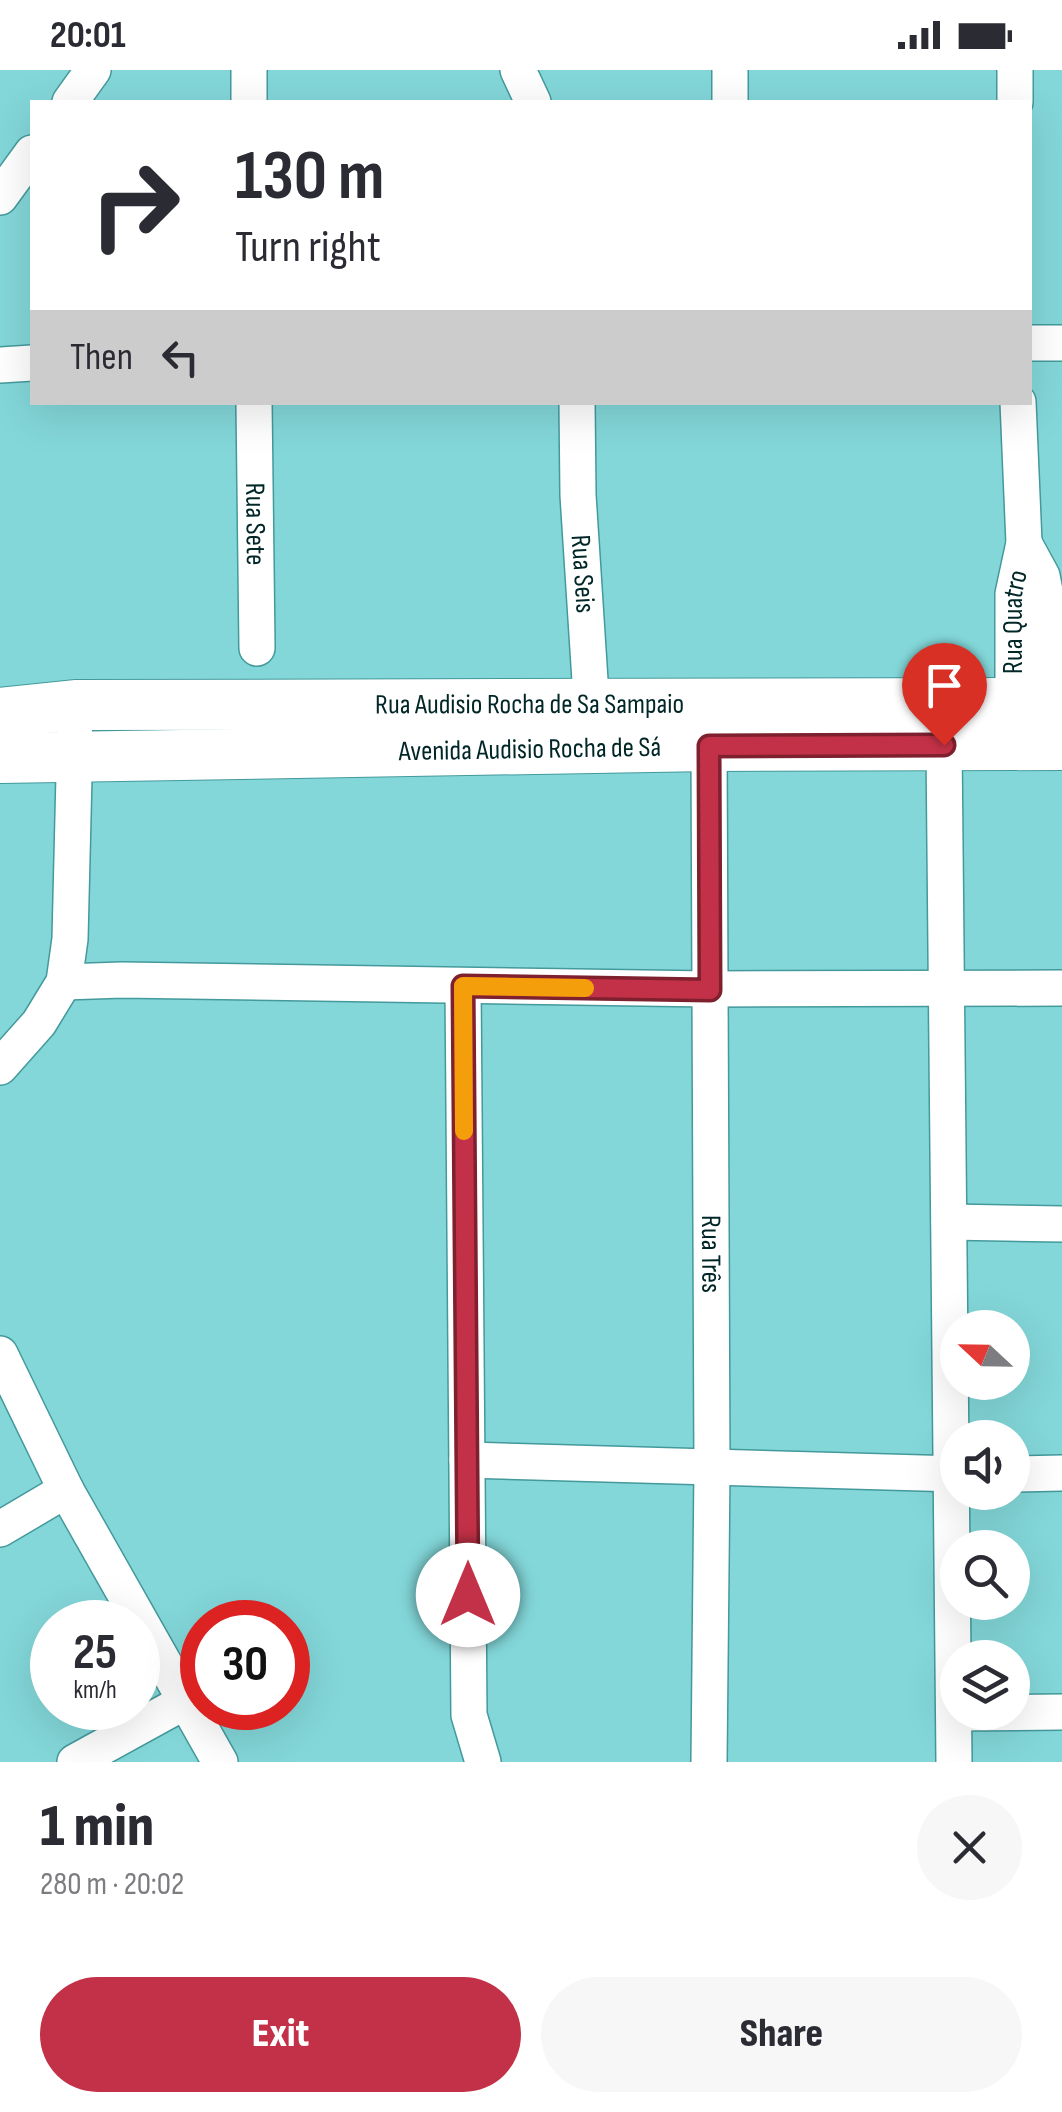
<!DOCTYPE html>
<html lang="en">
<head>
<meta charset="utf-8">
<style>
	body { margin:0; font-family:"Sofia Sans Condensed",sans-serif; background:#f7f7f7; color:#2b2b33; height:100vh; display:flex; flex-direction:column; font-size:38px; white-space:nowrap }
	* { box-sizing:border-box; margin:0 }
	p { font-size:32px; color:#7c7c81 }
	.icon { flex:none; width:55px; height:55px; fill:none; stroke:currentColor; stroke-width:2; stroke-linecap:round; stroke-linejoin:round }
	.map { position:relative; height:1692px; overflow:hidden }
	.details { display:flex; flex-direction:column; background:#fff; flex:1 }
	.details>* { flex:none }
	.top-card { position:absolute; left:30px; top:30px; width:1002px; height:305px; border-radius:0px; box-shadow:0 10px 40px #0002; background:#fff; color:#2b2b33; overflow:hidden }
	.needle { width:65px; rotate:292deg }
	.controls { position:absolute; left:940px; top:1240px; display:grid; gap:20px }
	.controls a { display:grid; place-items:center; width:90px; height:90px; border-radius:50%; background:#fff; box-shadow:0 10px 40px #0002; font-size:50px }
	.speed { position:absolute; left:30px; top:1530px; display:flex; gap:20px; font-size:50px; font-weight:700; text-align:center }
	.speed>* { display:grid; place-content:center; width:130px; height:130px; border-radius:50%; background:#fff; box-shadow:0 10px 40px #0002; line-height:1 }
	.speed small { font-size:25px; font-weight:400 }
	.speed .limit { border:15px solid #d22; background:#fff; color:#111 }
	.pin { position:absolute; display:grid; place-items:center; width:85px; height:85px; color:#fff; margin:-102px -42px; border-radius:50% 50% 50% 0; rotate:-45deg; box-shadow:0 0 10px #0007 }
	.pin .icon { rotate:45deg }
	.me { position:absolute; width:110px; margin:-55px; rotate:0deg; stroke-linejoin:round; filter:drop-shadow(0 0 8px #0008) }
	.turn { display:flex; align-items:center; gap:35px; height:210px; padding:0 40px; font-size:45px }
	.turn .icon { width:130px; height:130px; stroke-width:2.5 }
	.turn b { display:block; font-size:70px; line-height:85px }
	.then { display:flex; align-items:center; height:95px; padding:0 40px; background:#0003; gap:20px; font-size:38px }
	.round { display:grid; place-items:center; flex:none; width:105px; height:105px; border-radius:52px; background:#f7f7f7 }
	.head { display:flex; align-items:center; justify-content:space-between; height:170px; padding:0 40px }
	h1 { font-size:60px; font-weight:800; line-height:75px }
	.action { display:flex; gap:20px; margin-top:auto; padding:20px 40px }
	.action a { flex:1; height:115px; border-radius:60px; background:#c23147; color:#fff; font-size:40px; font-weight:800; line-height:115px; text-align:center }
	.action a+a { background:#f7f7f7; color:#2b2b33 }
	.status { display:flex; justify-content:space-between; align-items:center; height:70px; padding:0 50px; background:#fff; direction:ltr }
	.status svg { height:28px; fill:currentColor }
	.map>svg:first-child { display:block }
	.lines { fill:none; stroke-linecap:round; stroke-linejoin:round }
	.street-casing { stroke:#43999b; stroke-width:38 }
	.secondary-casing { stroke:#43999b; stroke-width:52 }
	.street { stroke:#fff; stroke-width:35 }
	.secondary { stroke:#fff; stroke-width:50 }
	.route-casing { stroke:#7e202e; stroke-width:25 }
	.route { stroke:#c23147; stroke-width:18 }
	.slow { stroke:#f59e0b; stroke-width:18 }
	.labels { text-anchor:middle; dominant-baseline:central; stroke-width:8; stroke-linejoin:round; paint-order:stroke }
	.street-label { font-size:28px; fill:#002627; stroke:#83d7d9 }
</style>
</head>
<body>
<div class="status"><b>20:01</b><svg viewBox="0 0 49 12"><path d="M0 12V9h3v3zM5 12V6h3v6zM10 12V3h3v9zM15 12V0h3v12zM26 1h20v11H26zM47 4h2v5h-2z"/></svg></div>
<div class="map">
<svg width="1062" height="1692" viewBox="0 0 1062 1692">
	<rect width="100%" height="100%" fill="#83d7d9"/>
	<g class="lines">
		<defs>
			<g id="street">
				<path d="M249,0V32"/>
				<path d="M518,0L533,32"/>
				<path d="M1015,0V32"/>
				<path d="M70,32L93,0"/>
				<path d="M730,32V0"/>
				<path d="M0,127L32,83"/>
				<path d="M1030,273H1062"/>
				<path d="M0,295L32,293"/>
				<path id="s1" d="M254,332L257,578"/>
				<path id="s2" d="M577,332L578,425L593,657"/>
				<path d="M1024,473L1042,506L1045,521L1046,634"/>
				<path id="s3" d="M1013,634V524L1024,473L1018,332"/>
				<path d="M944,675L954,1692"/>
				<path id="s4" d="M709,676L712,1399L709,1692"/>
				<path d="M64,912L122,910L710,919L1062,918"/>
				<path d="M463,916L469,1645L483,1692"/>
				<path d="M0,997L39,953L64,912L70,869L75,665"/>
				<path d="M949,1152L1062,1154"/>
				<path d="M0,1284L66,1420L220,1692"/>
				<path d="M467,1390L958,1404"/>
				<path d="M1012,1404L1062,1403"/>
				<path d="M0,1459L66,1420"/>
				<path d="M954,1643L1062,1642"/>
				<path d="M75,1692L186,1631"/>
			</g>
			<g id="secondary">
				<path id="s5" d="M0,643L75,635L1062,633"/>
				<path id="s6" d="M0,688L709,676L1062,675"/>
			</g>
		</defs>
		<use href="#street" class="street-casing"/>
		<use href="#secondary" class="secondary-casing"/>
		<use href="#street" class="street"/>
		<use href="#secondary" class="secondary"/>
	</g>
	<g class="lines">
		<defs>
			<path id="route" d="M468,1525L463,916L710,920L709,676L944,675"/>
		</defs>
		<use href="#route" class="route-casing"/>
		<use href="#route" class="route"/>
		<path class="slow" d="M464,1061L463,916L585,918"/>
	</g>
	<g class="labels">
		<g class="street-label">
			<text stroke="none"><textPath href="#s1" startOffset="122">Rua Sete</textPath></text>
			<text stroke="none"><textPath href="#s2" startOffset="172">Rua Seis</textPath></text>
			<text stroke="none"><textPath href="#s3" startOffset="82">Rua Quatro</textPath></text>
			<text stroke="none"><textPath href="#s5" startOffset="530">Rua Audisio Rocha de Sa Sampaio</textPath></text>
			<text stroke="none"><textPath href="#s6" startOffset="530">Avenida Audisio Rocha de Sá</textPath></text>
			<text stroke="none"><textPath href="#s4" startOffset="508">Rua Três</textPath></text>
		</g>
	</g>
</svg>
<div class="controls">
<a><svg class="needle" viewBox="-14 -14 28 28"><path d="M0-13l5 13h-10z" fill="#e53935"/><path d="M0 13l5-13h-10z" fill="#7c7c81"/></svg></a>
<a><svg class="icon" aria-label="sound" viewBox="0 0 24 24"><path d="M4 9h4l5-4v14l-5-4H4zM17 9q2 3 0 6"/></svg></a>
<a><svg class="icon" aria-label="search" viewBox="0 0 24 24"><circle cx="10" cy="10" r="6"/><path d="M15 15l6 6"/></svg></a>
<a><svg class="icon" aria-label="layers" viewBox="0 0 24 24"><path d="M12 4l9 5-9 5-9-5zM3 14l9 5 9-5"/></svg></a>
</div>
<div class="speed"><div>25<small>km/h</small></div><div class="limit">30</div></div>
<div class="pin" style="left:944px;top:675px;background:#d93025"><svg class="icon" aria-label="arrive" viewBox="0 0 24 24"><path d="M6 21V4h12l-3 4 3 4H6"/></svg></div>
<svg class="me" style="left:468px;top:1525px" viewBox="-20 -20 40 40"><circle r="19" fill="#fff"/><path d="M0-13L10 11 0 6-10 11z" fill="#c23147"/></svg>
<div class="top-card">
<div class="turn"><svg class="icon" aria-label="right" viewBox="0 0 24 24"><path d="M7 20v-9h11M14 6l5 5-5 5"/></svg><div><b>130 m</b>Turn right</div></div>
<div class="then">Then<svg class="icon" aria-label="left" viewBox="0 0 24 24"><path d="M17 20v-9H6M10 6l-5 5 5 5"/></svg></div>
</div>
</div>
<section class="details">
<div class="head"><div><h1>1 min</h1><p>280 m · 20:02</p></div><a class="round"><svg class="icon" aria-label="close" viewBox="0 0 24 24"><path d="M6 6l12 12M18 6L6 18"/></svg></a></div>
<div class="action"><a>Exit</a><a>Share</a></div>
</section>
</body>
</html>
